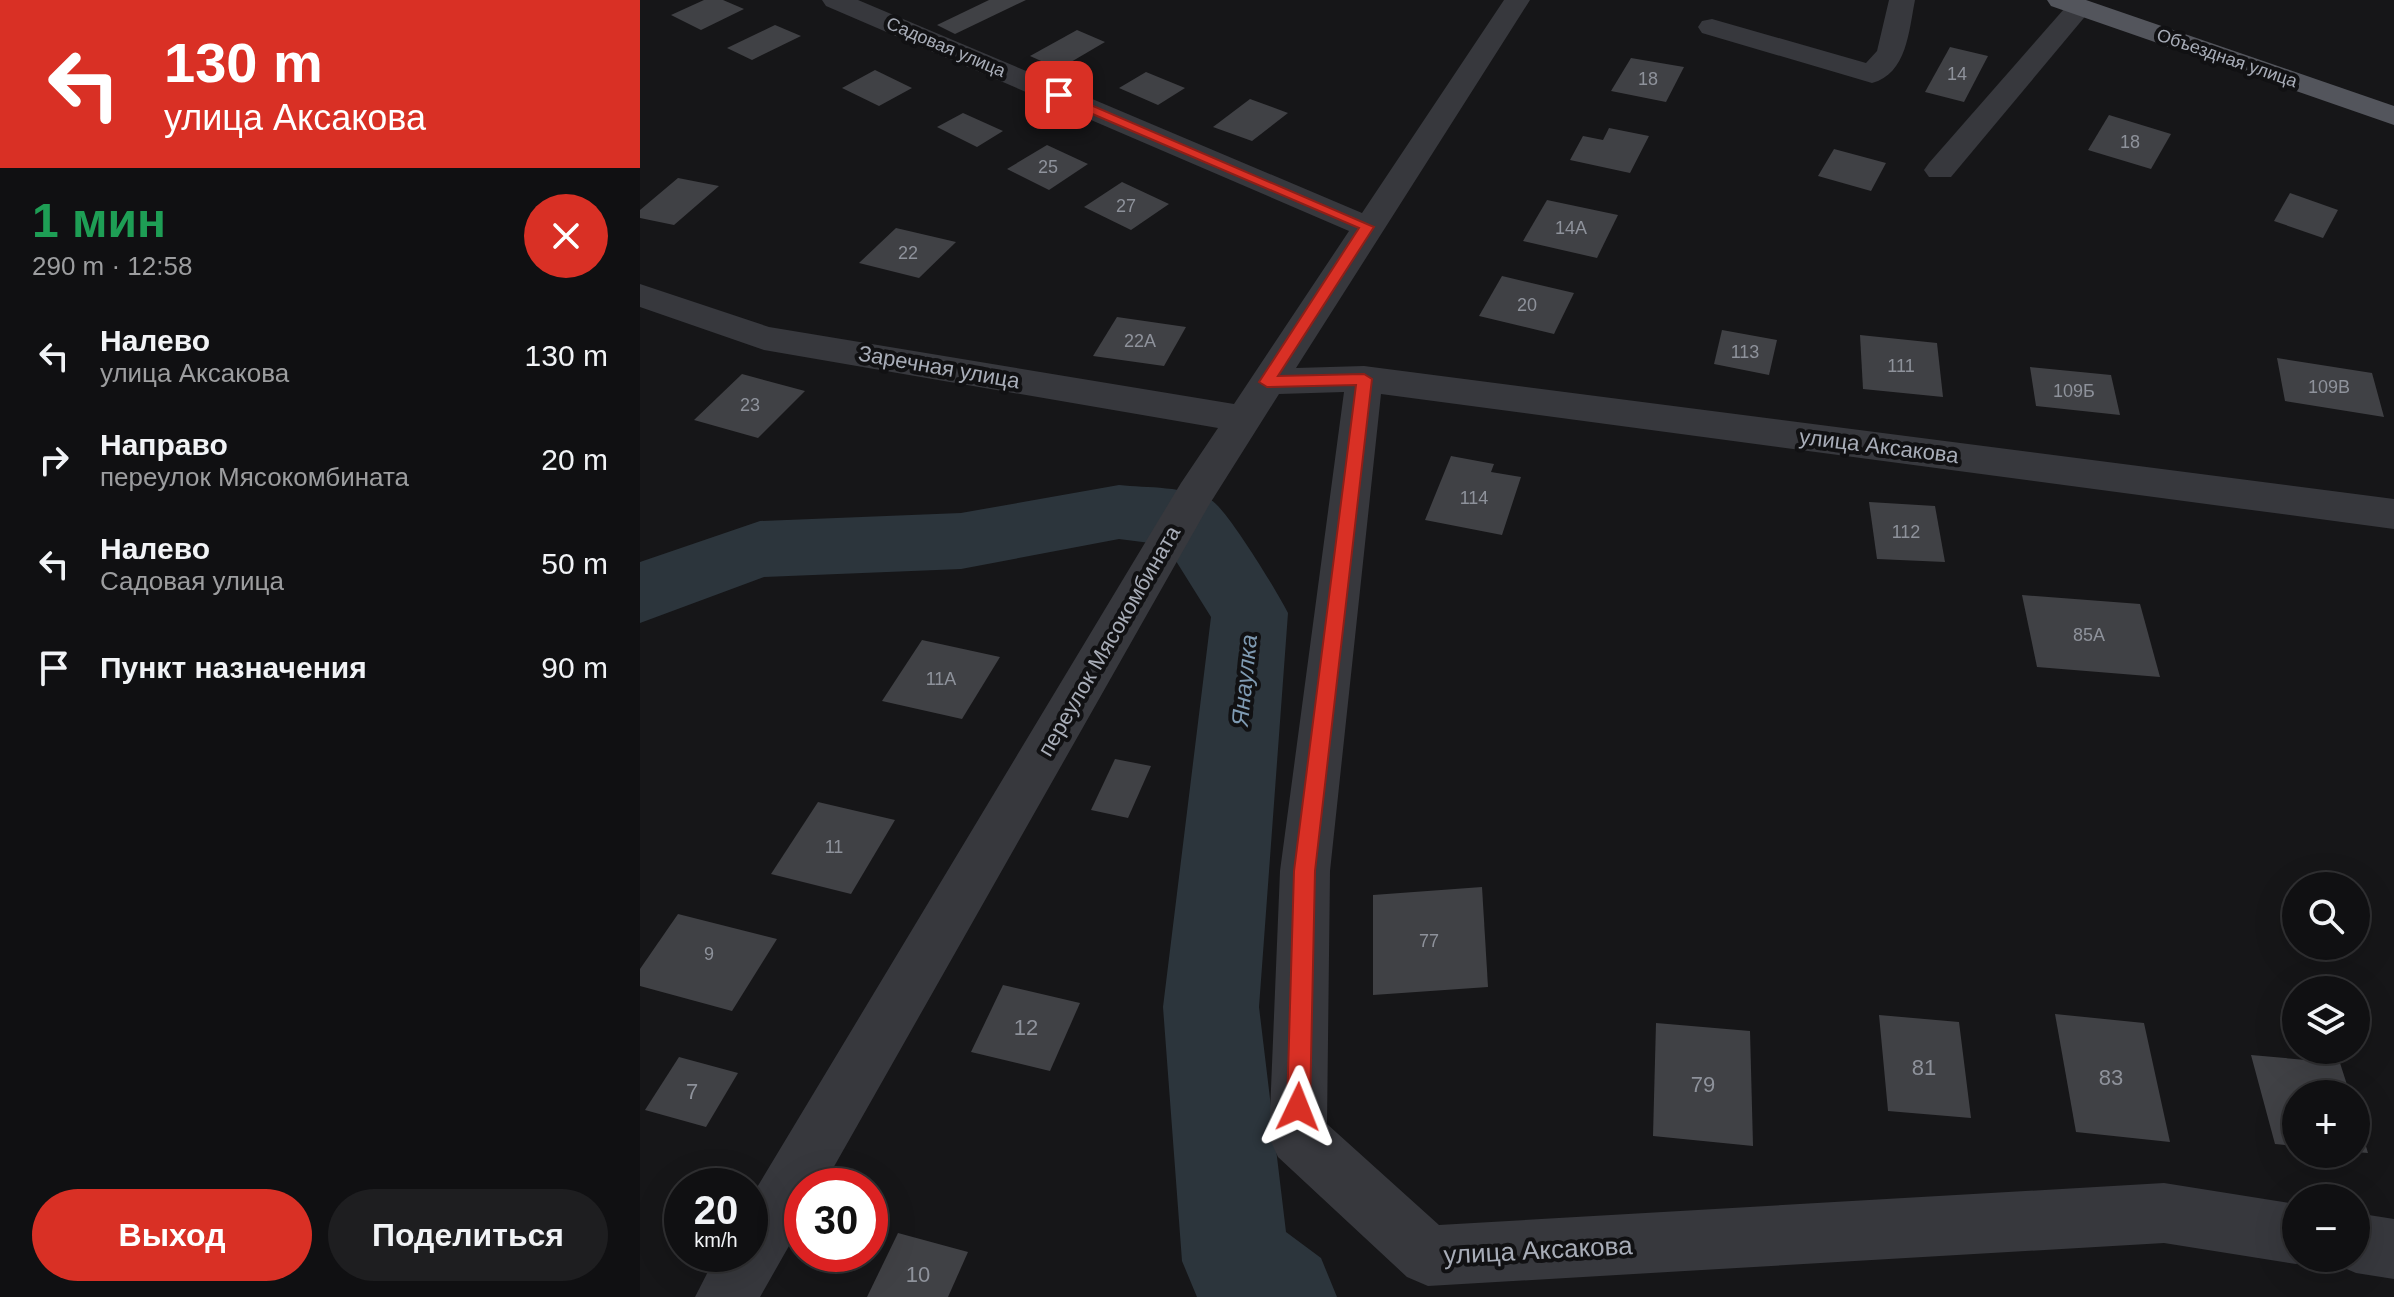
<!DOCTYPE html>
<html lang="ru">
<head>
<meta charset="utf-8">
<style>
	body { margin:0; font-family:Helvetica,sans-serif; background:#1e1e20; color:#f1f3f6; height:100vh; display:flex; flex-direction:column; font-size:30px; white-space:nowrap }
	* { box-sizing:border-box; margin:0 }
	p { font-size:26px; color:#9c9d9f }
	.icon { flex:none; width:44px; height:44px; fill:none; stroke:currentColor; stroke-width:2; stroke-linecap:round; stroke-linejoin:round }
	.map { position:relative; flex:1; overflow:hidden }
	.drawer { display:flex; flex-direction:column; background:#101012; width:640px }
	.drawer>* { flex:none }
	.hud { background:#d93025; color:#fff; overflow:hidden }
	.buttons { position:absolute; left:1642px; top:872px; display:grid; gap:16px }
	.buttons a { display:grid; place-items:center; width:88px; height:88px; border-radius:50%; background:#101012; box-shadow:0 8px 32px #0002,0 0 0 2px #303032; font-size:40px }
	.speed { position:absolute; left:24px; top:1168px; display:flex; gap:16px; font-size:40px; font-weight:700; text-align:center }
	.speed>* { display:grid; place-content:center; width:104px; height:104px; border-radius:50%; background:#101012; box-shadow:0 8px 32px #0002,0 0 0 2px #303032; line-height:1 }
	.speed small { font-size:20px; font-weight:400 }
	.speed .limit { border:12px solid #d22; background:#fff; color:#111 }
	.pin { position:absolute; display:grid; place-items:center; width:68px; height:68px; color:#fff; margin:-34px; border-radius:16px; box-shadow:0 4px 12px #0006 }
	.me { position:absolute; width:88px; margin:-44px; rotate:2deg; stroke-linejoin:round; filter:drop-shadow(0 0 6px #0008) }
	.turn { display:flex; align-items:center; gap:28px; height:168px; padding:0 32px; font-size:36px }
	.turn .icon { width:104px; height:104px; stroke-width:2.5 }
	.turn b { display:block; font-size:56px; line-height:68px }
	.round { display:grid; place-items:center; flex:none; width:84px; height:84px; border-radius:42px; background:#1e1e20 }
	.overview { display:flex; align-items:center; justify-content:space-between; height:136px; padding:0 32px }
	h1 { font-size:48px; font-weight:700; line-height:60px; color:#1e9e55 }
	.cta { display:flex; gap:16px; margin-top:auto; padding:16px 32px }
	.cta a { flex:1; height:92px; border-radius:48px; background:#d93025; color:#fff; font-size:32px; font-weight:700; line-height:92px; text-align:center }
	.cta a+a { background:#1e1e20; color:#f1f3f6 }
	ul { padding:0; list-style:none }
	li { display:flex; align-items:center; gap:24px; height:104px; padding:0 32px }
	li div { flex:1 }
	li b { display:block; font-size:30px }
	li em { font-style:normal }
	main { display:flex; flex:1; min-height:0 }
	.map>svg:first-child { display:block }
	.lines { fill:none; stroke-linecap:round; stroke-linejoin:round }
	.river { fill:#2c353c; fill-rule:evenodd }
	.building { fill:#404145 }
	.minor { fill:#37383d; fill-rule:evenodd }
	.major { fill:#53555c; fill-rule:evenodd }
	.route { fill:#d93025; stroke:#8d1f18; stroke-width:2 }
	.labels { text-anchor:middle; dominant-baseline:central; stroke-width:8; stroke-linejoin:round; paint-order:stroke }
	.far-street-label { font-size:18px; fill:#a8adb8; stroke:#111113 }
	.number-label { font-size:18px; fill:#8e929b }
	.street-label { font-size:22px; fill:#a8adb8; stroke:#111113 }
	.near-number-label { font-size:22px; fill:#8e929b }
	.water-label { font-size:24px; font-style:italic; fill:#7f9bb3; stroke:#111113 }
	.near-street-label { font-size:26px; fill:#a8adb8; stroke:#111113 }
</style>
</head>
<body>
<main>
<section class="drawer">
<div class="hud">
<div class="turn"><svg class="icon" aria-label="left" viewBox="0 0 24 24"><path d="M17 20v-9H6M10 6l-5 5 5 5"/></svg><div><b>130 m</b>улица Аксакова</div></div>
</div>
<div class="overview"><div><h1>1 мин</h1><p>290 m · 12:58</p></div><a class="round" style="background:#d93025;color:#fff"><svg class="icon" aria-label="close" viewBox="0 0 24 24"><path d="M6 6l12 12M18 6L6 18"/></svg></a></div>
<ul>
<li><svg class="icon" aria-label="left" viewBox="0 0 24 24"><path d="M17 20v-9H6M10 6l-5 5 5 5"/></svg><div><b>Налево</b><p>улица Аксакова</p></div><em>130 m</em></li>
<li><svg class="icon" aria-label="right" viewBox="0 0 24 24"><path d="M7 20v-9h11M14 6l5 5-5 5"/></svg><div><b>Направо</b><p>переулок Мясокомбината</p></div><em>20 m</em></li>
<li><svg class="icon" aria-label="left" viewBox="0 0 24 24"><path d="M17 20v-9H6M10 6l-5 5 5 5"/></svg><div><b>Налево</b><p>Садовая улица</p></div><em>50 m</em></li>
<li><svg class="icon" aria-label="arrive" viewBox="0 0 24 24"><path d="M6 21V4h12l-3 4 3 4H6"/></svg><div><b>Пункт назначения</b></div><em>90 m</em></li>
</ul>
<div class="cta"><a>Выход</a><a>Поделиться</a></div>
</section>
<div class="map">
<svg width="1754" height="1297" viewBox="0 0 1754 1297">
	<rect width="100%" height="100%" fill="#161618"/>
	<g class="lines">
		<path class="river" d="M479,485C507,488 546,486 571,500C587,509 638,593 648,613L619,1007L646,1232L681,1258L697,1297H557L542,1261L523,1007L571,617L526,545L479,539L321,569L124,577L0,623V562L120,521L321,513Z"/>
	</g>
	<g class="building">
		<path d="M64,0H83L104,9L61,30L31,15Z"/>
		<path d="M349,0H386L315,34L297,25Z"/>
		<path d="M135,25L161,36L112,60L87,48Z"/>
		<path d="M437,30L465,42L419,69L390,56Z"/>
		<path d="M1310,47L1348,56L1324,102L1285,92Z"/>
		<path d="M991,58L1044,67L1026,102L971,91Z"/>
		<path d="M235,70L272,88L239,106L202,88Z"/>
		<path d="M506,72L545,88L518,105L479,88Z"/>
		<path d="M610,99L648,113L612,141L573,127Z"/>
		<path d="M323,113L363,131L337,147L297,127Z"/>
		<path d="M1469,115L1531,134L1511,169L1448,150Z"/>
		<path d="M969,128L1009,136L990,173L930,160L943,136L963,140Z"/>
		<path d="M407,145L448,164L409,190L367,169Z"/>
		<path d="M1194,149L1246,163L1231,191L1178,176Z"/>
		<path d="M38,178L79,186L34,225L0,218V210Z"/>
		<path d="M482,182L529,204L491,230L444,207Z"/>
		<path d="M1650,193L1698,210L1683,238L1634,221Z"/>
		<path d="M907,200L978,215L957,258L883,241Z"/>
		<path d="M256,228L316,242L279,278L219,263Z"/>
		<path d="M862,276L934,293L914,334L839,316Z"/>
		<path d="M477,317L546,327L524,366L453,356Z"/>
		<path d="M1082,330L1137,340L1129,375L1074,364Z"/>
		<path d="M1220,335L1297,343L1303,397L1223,389Z"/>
		<path d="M1637,358L1732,373L1744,417L1645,401Z"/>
		<path d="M1390,367L1471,375L1480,415L1396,406Z"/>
		<path d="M102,374L165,391L118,438L54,420Z"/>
		<path d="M811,456L854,464L851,472L881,477L862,535L785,520Z"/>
		<path d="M1229,502L1295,506L1305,562L1237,559Z"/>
		<path d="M1382,595L1500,604L1520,677L1397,667Z"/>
		<path d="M282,640L360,657L322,719L242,701Z"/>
		<path d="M475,759L511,766L488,818L451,810Z"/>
		<path d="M178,802L255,820L211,894L131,874Z"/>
		<path d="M842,887L848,987L733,995V895Z"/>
		<path d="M38,914L137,939L92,1011L0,986V969Z"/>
		<path d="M363,985L440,1003L410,1071L331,1052Z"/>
		<path d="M1415,1014L1504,1023L1530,1142L1436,1132Z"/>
		<path d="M1239,1015L1319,1022L1331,1118L1248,1111Z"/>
		<path d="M1016,1023L1110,1031L1113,1146L1013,1136Z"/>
		<path d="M1611,1055L1700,1063L1710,1094H1656V1146L1635,1144Z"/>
		<path d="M39,1057L98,1073L66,1127L5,1110Z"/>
		<path d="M1716,1116H1717L1728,1153L1716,1152Z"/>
		<path d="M258,1233L328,1252L308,1297H227Z"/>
	</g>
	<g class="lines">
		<g class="minor">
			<path d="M182,0H218L722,213L864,0H890L656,368L724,366L1754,499V529L741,394L690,871L687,1124L799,1225L1524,1183L1656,1204V1258H1670L1656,1264L1524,1243L788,1286L767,1277L638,1157L629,1137L640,871L704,392L639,394L569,505L183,1186H162V1223L120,1297H55L77,1254H110V1199L541,483L578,428L124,350L0,307V284L129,327L594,404L709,231L186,6Z"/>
			<path d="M1249,0H1275C1269,30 1267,74 1232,83L1062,33L1058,27L1062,21L1072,19L1226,63L1237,51Z"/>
			<path d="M1431,1L1444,0L1453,7L1311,177H1289L1284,170L1289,163Z"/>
			<path d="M1716,1213L1754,1219V1279L1716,1273L1695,1264L1692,1258H1716Z"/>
		</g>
		<path class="major" d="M1407,0H1446L1754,106V125L1411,6Z"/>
	</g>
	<path class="route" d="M415,93H423L734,227L638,376L724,374L732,379L675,871L670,1107L667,1115L658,1119L650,1115L647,1107L654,871L716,385L627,387L619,382L719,228L415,98Z"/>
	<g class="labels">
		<g class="far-street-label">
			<text transform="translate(306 47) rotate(23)">Садовая улица</text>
			<text transform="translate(1587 58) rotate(19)">Объездная улица</text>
		</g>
		<g class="number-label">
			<text x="1317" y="74">14</text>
			<text x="1008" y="79">18</text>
			<text x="1490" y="142">18</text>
			<text x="408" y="167">25</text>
			<text x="486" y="206">27</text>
			<text x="931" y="228">14А</text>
			<text x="268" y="253">22</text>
			<text x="887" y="305">20</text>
			<text x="500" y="341">22А</text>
			<text x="1105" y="352">113</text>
			<text x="1261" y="366">111</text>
			<text x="1689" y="387">109В</text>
			<text x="1434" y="391">109Б</text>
			<text x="110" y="405">23</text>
			<text x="834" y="498">114</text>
			<text x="1266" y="532">112</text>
			<text x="1449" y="635">85А</text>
			<text x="301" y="679">11А</text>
			<text x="194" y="847">11</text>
			<text x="789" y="941">77</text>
			<text x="69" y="954">9</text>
		</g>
		<g class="street-label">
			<text transform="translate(299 367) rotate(10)">Заречная улица</text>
			<text transform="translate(1239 446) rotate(7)">улица Аксакова</text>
			<text transform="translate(469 641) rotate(-60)">переулок Мясокомбината</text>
		</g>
		<g class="near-number-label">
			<text x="386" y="1027">12</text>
			<text x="1284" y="1067">81</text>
			<text x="1471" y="1077">83</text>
			<text x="1063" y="1084">79</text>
			<text x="52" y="1091">7</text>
			<text x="278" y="1274">10</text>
		</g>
		<g class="water-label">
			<text transform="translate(604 680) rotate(-84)">Янаулка</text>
		</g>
		<g class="near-street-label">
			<text transform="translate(898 1250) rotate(-3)">улица Аксакова</text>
		</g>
	</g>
</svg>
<div class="buttons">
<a><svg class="icon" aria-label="search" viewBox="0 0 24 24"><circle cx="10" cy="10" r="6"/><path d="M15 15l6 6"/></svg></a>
<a><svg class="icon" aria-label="layers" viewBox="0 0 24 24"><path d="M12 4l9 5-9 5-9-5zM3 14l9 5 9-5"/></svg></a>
<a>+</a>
<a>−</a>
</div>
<div class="speed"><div>20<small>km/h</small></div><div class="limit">30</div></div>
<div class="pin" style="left:419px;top:95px;background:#d93025"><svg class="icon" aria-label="arrive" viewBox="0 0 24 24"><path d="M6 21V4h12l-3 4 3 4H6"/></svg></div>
<svg class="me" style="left:658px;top:1107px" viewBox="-20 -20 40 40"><path d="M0-17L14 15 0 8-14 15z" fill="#d93025" stroke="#fff" stroke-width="4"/></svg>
</div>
</main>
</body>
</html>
